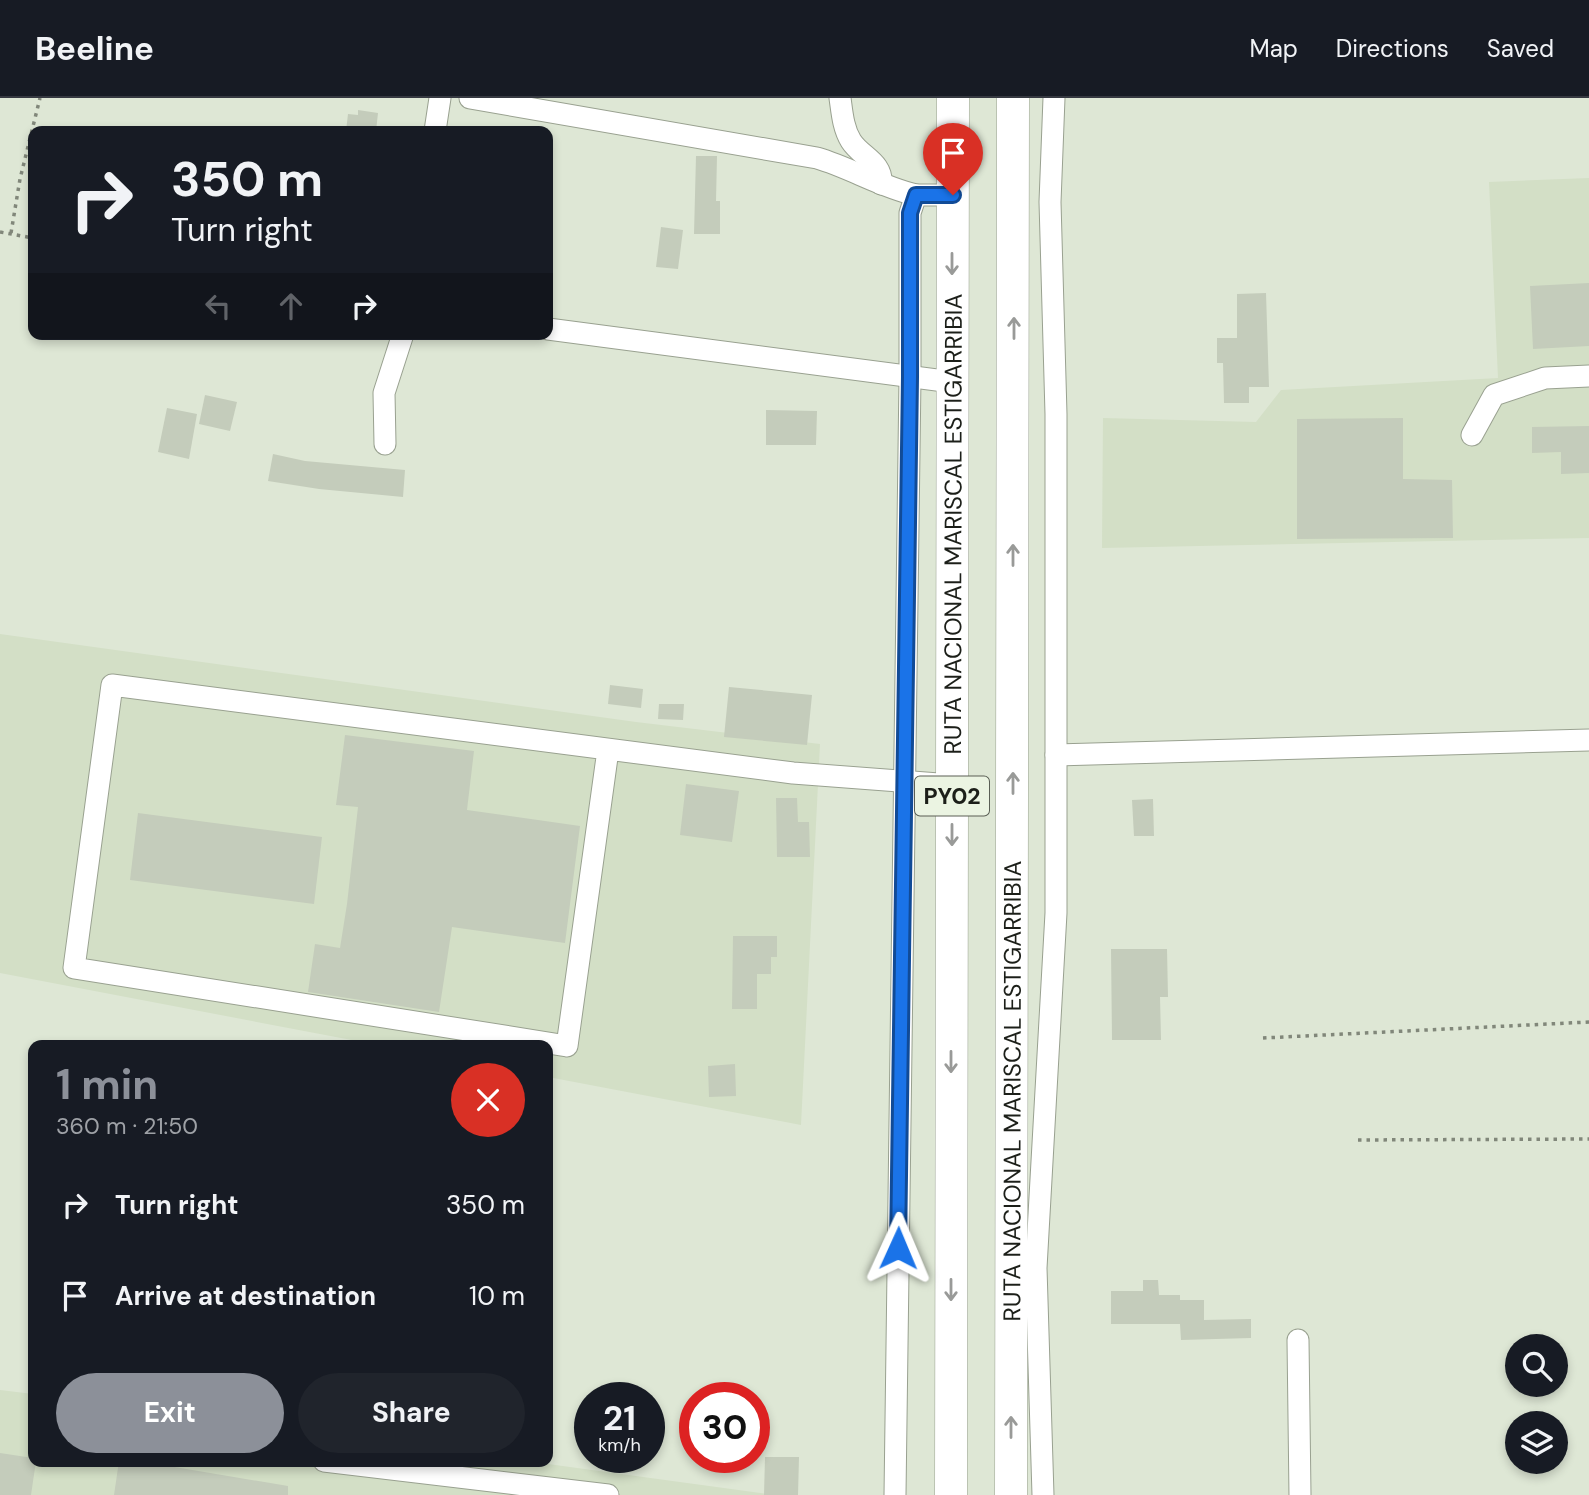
<!DOCTYPE html>
<html lang="en">
<head>
<meta charset="utf-8">
<style>
	body { margin:0; font-family:"DM Sans",sans-serif; background:#20242c; color:#f1f3f6; height:100vh; display:flex; flex-direction:column; font-size:26px; white-space:nowrap }
	* { box-sizing:border-box; margin:0 }
	p { font-size:23px; color:#9ea1a6 }
	.icon { flex:none; width:38px; height:38px; fill:none; stroke:currentColor; stroke-width:2; stroke-linecap:round; stroke-linejoin:round }
	.map { position:relative; flex:1; overflow:hidden }
	.drawer { position:absolute; left:28px; top:942px; width:525px; height:427px; display:flex; flex-direction:column; background:#171b24; border-radius:14px; box-shadow:0 4px 10px #0003 }
	.drawer>* { flex:none }
	.banner { position:absolute; left:28px; top:28px; width:525px; height:214px; border-radius:14px; box-shadow:0 4px 10px #0003; background:#171b24; color:#f1f3f6; overflow:hidden }
	.buttons { position:absolute; left:1505px; top:1236px; display:grid; gap:14px }
	.buttons a { display:grid; place-items:center; width:63px; height:63px; border-radius:50%; background:#171b24; box-shadow:0 4px 10px #0003; font-size:35px }
	.speed { position:absolute; left:574px; top:1284px; display:flex; gap:14px; font-size:35px; font-weight:700; text-align:center }
	.speed>* { display:grid; place-content:center; width:91px; height:91px; border-radius:50%; background:#171b24; box-shadow:0 4px 10px #0003; line-height:1 }
	.speed small { font-size:18px; font-weight:400 }
	.speed .limit { border:10px solid #d22; background:#fff; color:#111 }
	.pin { position:absolute; display:grid; place-items:center; width:60px; height:60px; color:#fff; margin:-72px -30px; border-radius:50% 50% 50% 0; rotate:-45deg; box-shadow:0 0 7px #0007 }
	.pin .icon { rotate:45deg }
	.me { position:absolute; width:77px; margin:-38px; rotate:1deg; stroke-linejoin:round; filter:drop-shadow(0 0 5px #0008) }
	.turn { display:flex; align-items:center; gap:24px; height:147px; padding:0 28px; font-size:32px }
	.turn .icon { width:91px; height:91px; stroke-width:2.5 }
	.turn b { display:block; font-size:49px; line-height:60px }
	.lanes { display:flex; align-items:center; height:66px; padding:0 28px; background:#0003; justify-content:center; gap:35px; direction:ltr }
	.lanes .off { opacity:.35 }
	.round { display:grid; place-items:center; flex:none; width:74px; height:74px; border-radius:37px; background:#20242c }
	.overview { display:flex; align-items:center; justify-content:space-between; height:119px; padding:0 28px }
	h1 { font-size:42px; font-weight:700; line-height:52px; color:#8c9099 }
	.button { display:flex; gap:14px; margin-top:auto; padding:14px 28px }
	.button a { flex:1; height:80px; border-radius:42px; background:#8c9099; color:#fff; font-size:28px; font-weight:700; line-height:80px; text-align:center }
	.button a+a { background:#20242c; color:#f1f3f6 }
	ul { padding:0; list-style:none }
	li { display:flex; align-items:center; gap:21px; height:91px; padding:0 28px }
	li div { flex:1 }
	li b { display:block; font-size:26px }
	li em { font-style:normal }
	header { display:flex; align-items:center; gap:42px; box-sizing:border-box; height:98px; padding:0 35px; background:#171b24; border-bottom:2px solid #363941 }
	header strong { font-size:33px }
	nav { display:flex; gap:38px; margin-inline-start:auto; font-size:24px }
	.map>svg:first-child { display:block }
	.built { fill:#d3dfc6 }
	.building { fill:#c4ccbb }
	.lines { fill:none; stroke-linecap:round; stroke-linejoin:round }
	.minor-casing { stroke:#99a190; stroke-width:23 }
	.highway-casing { stroke:#99a190; stroke-width:33 }
	.path { stroke:#81877a; stroke-width:3.5; stroke-dasharray:3.5 5; stroke-linecap:butt }
	.minor { stroke:#fff; stroke-width:21 }
	.highway { stroke:#fff; stroke-width:32 }
	.oneway { stroke:#999a98 }
	.route-casing { stroke:#114b97; stroke-width:18 }
	.route { stroke:#1a73e8; stroke-width:12 }
	.labels { text-anchor:middle; dominant-baseline:central; stroke-width:5; stroke-linejoin:round; paint-order:stroke }
	.shield { fill:#ebf4e2; stroke:#5a5f55; stroke-width:2 }
	.shield-label { font-size:23px; font-weight:bold; fill:#1c1f19 }
	.street-label { font-size:24px; fill:#1c1f19; stroke:#ebf4e2 }
</style>
</head>
<body>
<header>
<strong>Beeline</strong>
<nav><a>Map</a><a>Directions</a><a>Saved</a></nav>
</header>
<div class="map">
<svg width="1589" height="1397" viewBox="0 0 1589 1397">
	<rect width="100%" height="100%" fill="#dee7d5"/>
	<g class="built">
		<path d="M1589,80V440L1102,450L1103,320L1256,324L1281,292L1498,280L1489,84Z"/>
		<path d="M0,536L636,624L820,646L801,1027L548,979V947H378L0,875Z"/>
		<path d="M0,1292L33,1296V1363H526L775,1397H0Z"/>
	</g>
	<g class="building">
		<path d="M358,12L378,15L376,33H346L348,16L358,17Z"/>
		<path d="M696,58H717L716,103H720V136H694Z"/>
		<path d="M661,129L683,132L678,171L656,169Z"/>
		<path d="M1589,185V248L1533,251L1530,188Z"/>
		<path d="M1266,195L1269,289H1249V305H1224L1223,265H1217V240H1237V196Z"/>
		<path d="M205,297L237,304L230,333L199,326Z"/>
		<path d="M167,310L197,316L189,361L158,354Z"/>
		<path d="M766,312L817,313L816,347H766Z"/>
		<path d="M1403,320V381L1452,382L1453,440L1297,441V321Z"/>
		<path d="M1589,328V375L1561,376V354L1532,355V329Z"/>
		<path d="M273,356L305,363L405,372L403,399L319,391L268,383Z"/>
		<path d="M610,587L643,591L641,610L608,606Z"/>
		<path d="M729,589L812,597L807,647L724,639Z"/>
		<path d="M659,606H684L683,622L658,621Z"/>
		<path d="M345,637L474,653L467,712L580,728L565,845L452,829L439,914L308,894L315,846L340,850L347,806L358,709L336,707Z"/>
		<path d="M686,686L739,693L732,744L680,737Z"/>
		<path d="M776,700H797L798,724H809L810,759H777Z"/>
		<path d="M1153,701L1154,738H1134L1132,702Z"/>
		<path d="M138,715L322,739L314,806L130,782Z"/>
		<path d="M733,838H777V859H771V876H757V911H732Z"/>
		<path d="M1111,851H1167L1168,899H1160L1161,942H1112Z"/>
		<path d="M735,966L736,998L709,999L708,968Z"/>
		<path d="M1143,1182H1158L1159,1197H1180V1202H1204V1222L1251,1221V1240L1181,1242L1180,1226H1111V1193H1143Z"/>
		<path d="M0,1355L33,1360V1363H36L31,1397H0Z"/>
		<path d="M765,1359H799L798,1397H764Z"/>
		<path d="M119,1363H139L288,1388V1397H114Z"/>
	</g>
	<g class="lines">
		<defs>
			<g id="minor">
				<path d="M470,0L817,60C851,70 881,89 916,97"/>
				<path d="M840,0C842,14 843,30 851,43C861,59 883,64 881,86"/>
				<path d="M435,33L440,0"/>
				<path d="M548,231L952,284"/>
				<path d="M1472,337L1494,297L1545,280L1589,278"/>
				<path d="M385,346L384,295L403,236"/>
				<path d="M608,652L567,948L74,870L112,587L793,675L952,687"/>
				<path d="M1056,657L1589,642"/>
				<path d="M1298,1242L1300,1397"/>
				<path d="M324,1363L608,1397"/>
				<path d="M895,1397L910,279V115L916,97H953"/>
				<path d="M1043,1397L1036,1170L1056,815V316L1050,104L1054,0"/>
			</g>
			<g id="highway">
				<path id="s1" d="M951,1397L953,0"/>
				<path id="s2" d="M1011,1397L1013,0"/>
			</g>
		</defs>
		<use href="#minor" class="minor-casing"/>
		<use href="#highway" class="highway-casing"/>
		<g class="path">
			<path d="M0,134L33,140"/>
			<path d="M11,135L20,81L40,0"/>
			<path d="M1263,940L1589,924"/>
			<path d="M1358,1042L1589,1041"/>
		</g>
		<use href="#minor" class="minor"/>
		<use href="#highway" class="highway"/>
	</g>
	<defs><path id="oneway-shaft" d="M-6 0H5M1.5-3L5.5 0L1.5 3" fill="none" stroke-width="1.6" stroke-linecap="round" stroke-linejoin="round" transform="scale(1.75)"/></defs>
	<g class="oneway">
		<use href="#oneway-shaft" transform="translate(952 166) rotate(90)"/>
		<use href="#oneway-shaft" transform="translate(1014 230) rotate(-90)"/>
		<use href="#oneway-shaft" transform="translate(1013 457) rotate(-90)"/>
		<use href="#oneway-shaft" transform="translate(1013 685) rotate(-90)"/>
		<use href="#oneway-shaft" transform="translate(952 737) rotate(90)"/>
		<use href="#oneway-shaft" transform="translate(951 964) rotate(90)"/>
		<use href="#oneway-shaft" transform="translate(951 1192) rotate(90)"/>
		<use href="#oneway-shaft" transform="translate(1011 1329) rotate(-90)"/>
	</g>
	<g class="lines">
		<defs>
			<path id="route" d="M898,1150L910,279V115L916,97H953"/>
		</defs>
		<use href="#route" class="route-casing"/>
		<use href="#route" class="route"/>
	</g>
	<g class="labels">
		<rect class="shield" x="915" y="678.5" width="74" height="39" rx="5"/>
		<g class="shield-label">
			<text x="952" y="698">PY02</text>
		</g>
		<g class="street-label">
			<text stroke="none"><textPath href="#s1" startOffset="971">RUTA NACIONAL MARISCAL ESTIGARRIBIA</textPath></text>
			<text stroke="none"><textPath href="#s2" startOffset="404">RUTA NACIONAL MARISCAL ESTIGARRIBIA</textPath></text>
		</g>
	</g>
</svg>
<div class="buttons">
<a><svg class="icon" aria-label="search" viewBox="0 0 24 24"><circle cx="10" cy="10" r="6"/><path d="M15 15l6 6"/></svg></a>
<a><svg class="icon" aria-label="layers" viewBox="0 0 24 24"><path d="M12 4l9 5-9 5-9-5zM3 14l9 5 9-5"/></svg></a>
</div>
<div class="speed"><div>21<small>km/h</small></div><div class="limit">30</div></div>
<div class="pin" style="left:953px;top:97px;background:#d93025"><svg class="icon" aria-label="arrive" viewBox="0 0 24 24"><path d="M6 21V4h12l-3 4 3 4H6"/></svg></div>
<svg class="me" style="left:898px;top:1150px" viewBox="-20 -20 40 40"><path d="M0-17L14 15 0 8-14 15z" fill="#1a73e8" stroke="#fff" stroke-width="4"/></svg>
<div class="banner">
<div class="turn"><svg class="icon" aria-label="right" viewBox="0 0 24 24"><path d="M7 20v-9h11M14 6l5 5-5 5"/></svg><div><b>350 m</b>Turn right</div></div>
<div class="lanes"><svg class="icon off" aria-label="left" viewBox="0 0 24 24"><path d="M17 20v-9H6M10 6l-5 5 5 5"/></svg><svg class="icon off" aria-label="ahead" viewBox="0 0 24 24"><path d="M12 20V5M6 11l6-6 6 6"/></svg><svg class="icon" aria-label="right" viewBox="0 0 24 24"><path d="M7 20v-9h11M14 6l5 5-5 5"/></svg></div>
</div>
<section class="drawer">
<div class="overview"><div><h1>1 min</h1><p>360 m · 21:50</p></div><a class="round" style="background:#d93025;color:#fff"><svg class="icon" aria-label="close" viewBox="0 0 24 24"><path d="M6 6l12 12M18 6L6 18"/></svg></a></div>
<ul>
<li><svg class="icon" aria-label="right" viewBox="0 0 24 24"><path d="M7 20v-9h11M14 6l5 5-5 5"/></svg><div><b>Turn right</b></div><em>350 m</em></li>
<li><svg class="icon" aria-label="arrive" viewBox="0 0 24 24"><path d="M6 21V4h12l-3 4 3 4H6"/></svg><div><b>Arrive at destination</b></div><em>10 m</em></li>
</ul>
<div class="button"><a>Exit</a><a>Share</a></div>
</section>
</div>
</body>
</html>
